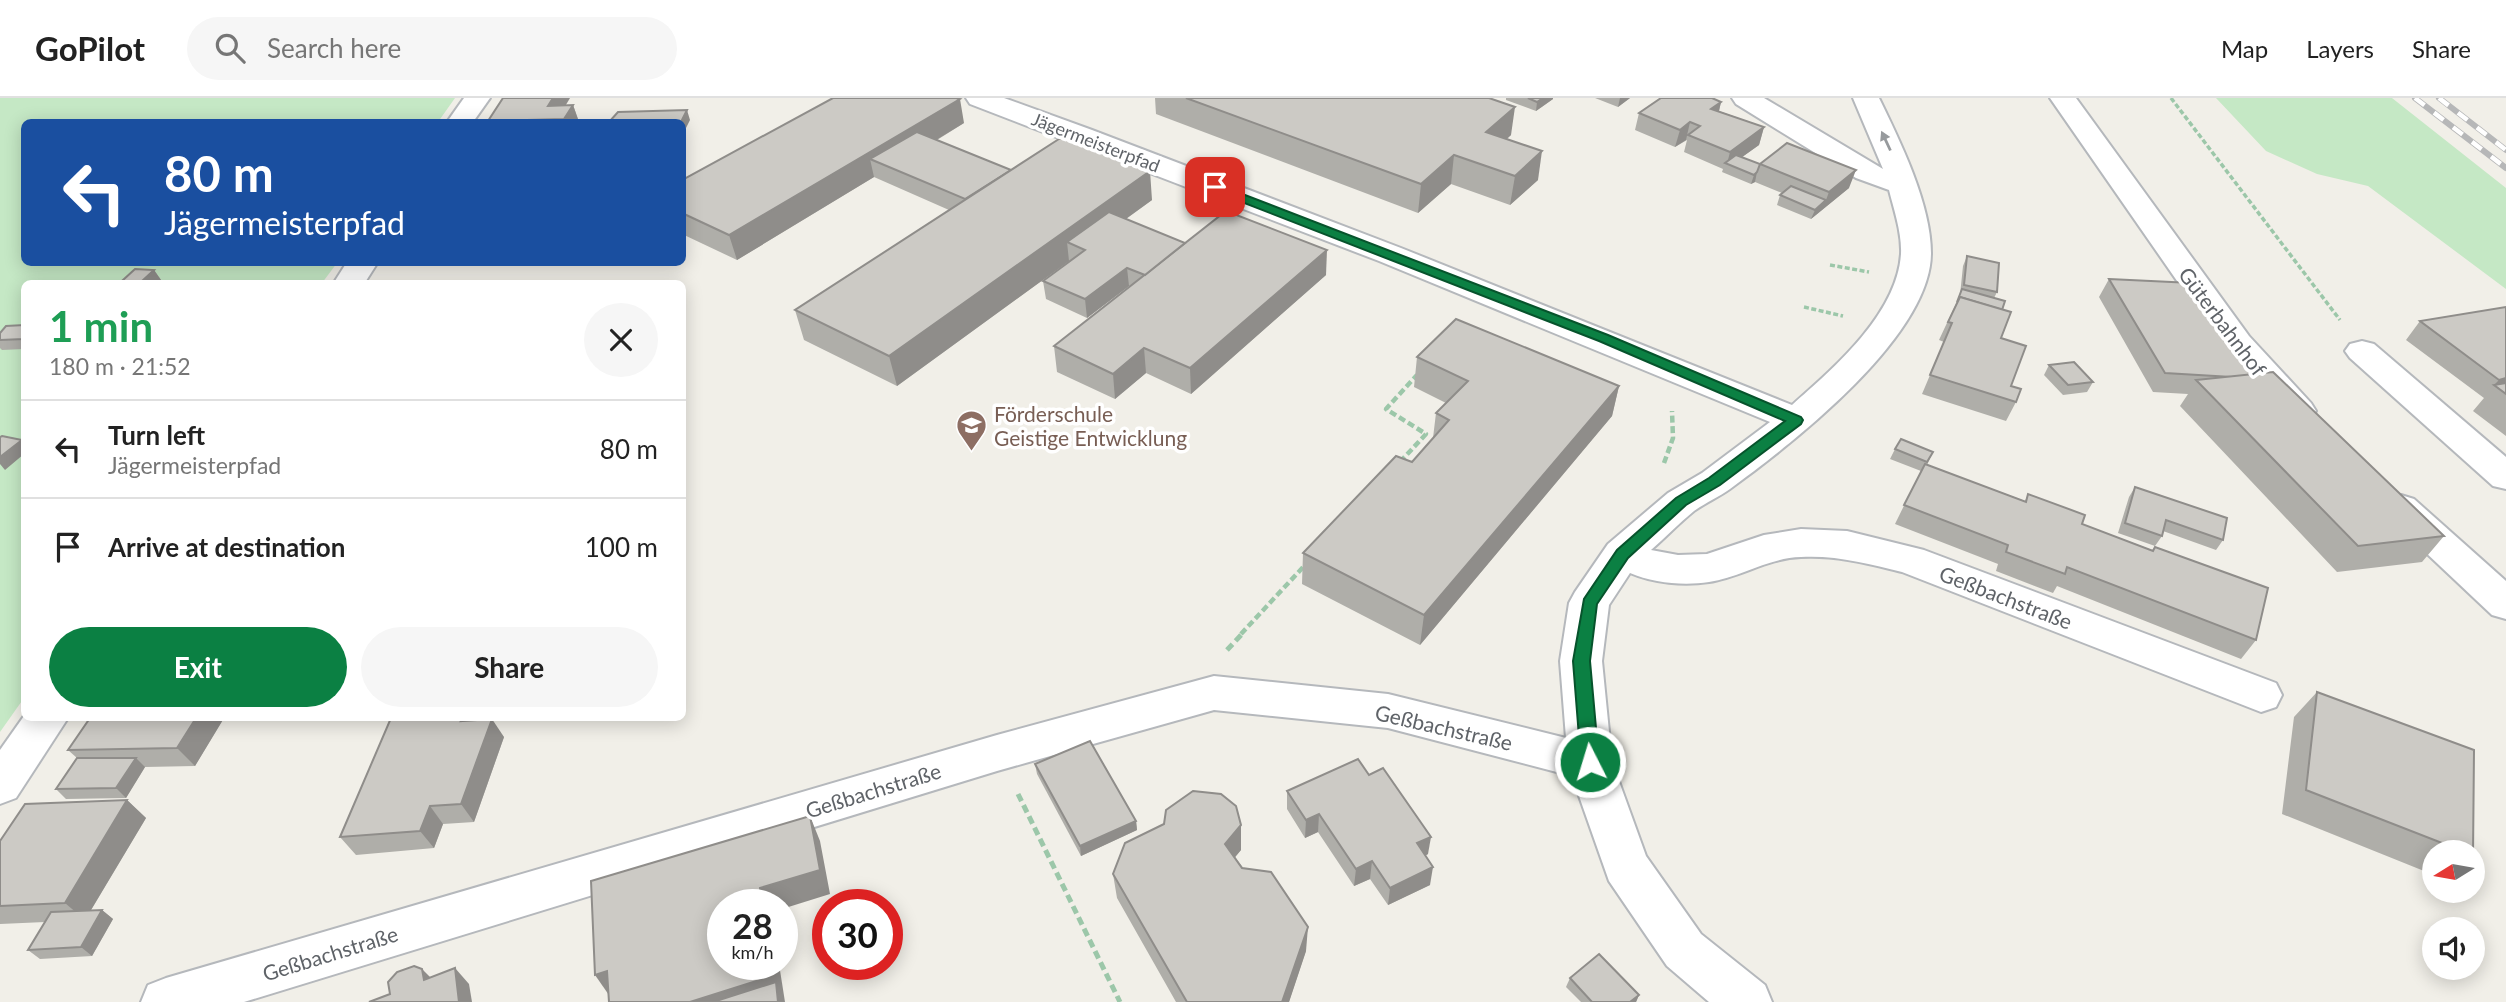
<!DOCTYPE html>
<html lang="en">
<head>
<meta charset="utf-8">
<style>
	body { margin:0; font-family:Lato,sans-serif; background:#f6f6f6; color:#222; height:100vh; display:flex; flex-direction:column; font-size:26px; white-space:nowrap }
	* { box-sizing:border-box; margin:0 }
	p { font-size:23px; color:#767676 }
	.icon { flex:none; width:38px; height:38px; fill:none; stroke:currentColor; stroke-width:2; stroke-linecap:round; stroke-linejoin:round }
	.map { position:relative; flex:1; overflow:hidden }
	.panel { position:absolute; left:21px; top:182px; width:665px; height:441px; display:flex; flex-direction:column; background:#fff; border-radius:10px; box-shadow:0 4px 18px #0003 }
	.panel>* { flex:none }
	.hud { position:absolute; left:21px; top:21px; width:665px; height:147px; border-radius:10px; box-shadow:0 4px 18px #0003; background:#1a4fa0; color:#fff; overflow:hidden }
	.needle { width:46px; rotate:259deg }
	.controls { position:absolute; left:2422px; top:742px; display:grid; gap:14px }
	.controls a { display:grid; place-items:center; width:63px; height:63px; border-radius:50%; background:#fff; box-shadow:0 4px 18px #0003; font-size:35px }
	.speed { position:absolute; left:707px; top:791px; display:flex; gap:14px; font-size:35px; font-weight:700; text-align:center }
	.speed>* { display:grid; place-content:center; width:91px; height:91px; border-radius:50%; background:#fff; box-shadow:0 4px 18px #0003; line-height:1 }
	.speed small { font-size:18px; font-weight:400 }
	.speed .limit { border:10px solid #d22; background:#fff; color:#111 }
	.pin { position:absolute; display:grid; place-items:center; width:60px; height:60px; color:#fff; margin:-30px; border-radius:14px; box-shadow:0 4px 10px #0006 }
	.me { position:absolute; width:77px; margin:-38px; rotate:355deg; stroke-linejoin:round; filter:drop-shadow(0 0 5px #0008) }
	.turn { display:flex; align-items:center; gap:24px; height:147px; padding:0 28px; font-size:32px }
	.turn .icon { width:91px; height:91px; stroke-width:2.5 }
	.turn b { display:block; font-size:49px; line-height:60px }
	.round { display:grid; place-items:center; flex:none; width:74px; height:74px; border-radius:37px; background:#f6f6f6 }
	.summary { display:flex; align-items:center; justify-content:space-between; height:119px; padding:0 28px }
	h1 { font-size:42px; font-weight:700; line-height:52px; color:#1e9e55 }
	.button { display:flex; gap:14px; margin-top:auto; padding:14px 28px }
	.button a { flex:1; height:80px; border-radius:42px; background:#0b8043; color:#fff; font-size:28px; font-weight:700; line-height:80px; text-align:center }
	.button a+a { background:#f6f6f6; color:#222 }
	ul { padding:0; list-style:none }
	li { display:flex; align-items:center; gap:21px; height:98px; padding:0 28px; border-top:2px solid #e0e0e0 }
	li div { flex:1 }
	li b { display:block; font-size:26px }
	li em { font-style:normal }
	header { display:flex; align-items:center; gap:42px; box-sizing:border-box; height:98px; padding:0 35px; background:#fff; border-bottom:2px solid #e0e0e0 }
	header strong { font-size:33px }
	nav { display:flex; gap:38px; margin-inline-start:auto; font-size:24px }
	.search { width:490px; height:63px; background:#f6f6f6; display:flex; align-items:center; gap:18px; box-sizing:border-box; padding:0 24px; border-radius:38px; color:#767676; font-size:26px }
	.map>svg:first-child { display:block }
	.green { fill:#c5e8c5 }
	.lines { fill:none; stroke-linecap:round; stroke-linejoin:round }
	.minor-casing { stroke:#b5b8bc; stroke-width:4 }
	.path-far2 { stroke:#9cc7a9; stroke-width:3.5; stroke-dasharray:5 2.5; stroke-linecap:butt }
	.path-far1 { stroke:#9cc7a9; stroke-width:4.5; stroke-dasharray:7 3.5; stroke-linecap:butt }
	.path { stroke:#9cc7a9; stroke-width:5; stroke-dasharray:8 4.5; stroke-linecap:butt }
	.minor { fill:#fff; fill-rule:evenodd }
	.rail-casing { stroke:#b6b7b8; stroke-width:6 }
	.rail { stroke:#fff; stroke-width:4.5; stroke-dasharray:12; stroke-linecap:butt }
	.wall { fill:#afaea9 }
	.shaded-wall { fill:#8f8d8a }
	.building { fill:#cccac5; stroke:#8f8d8a; stroke-width:2 }
	.oneway { fill:#979a9d }
	.route { fill:#0b8043; stroke:#07532c; stroke-width:2 }
	.labels { text-anchor:middle; dominant-baseline:central; stroke-width:7; stroke-linejoin:round; paint-order:stroke }
	.far-street-label { font-size:18px; fill:#5f6368; stroke:#fff }
	.street-label { font-size:21px; fill:#5f6368; stroke:#fff }
	.education-label { font-size:21px; fill:#785e54; stroke:#fff; text-anchor:start }
</style>
</head>
<body>
<header>
<strong>GoPilot</strong>
<div class="search"><svg class="icon" aria-label="search" viewBox="0 0 24 24"><circle cx="10" cy="10" r="6"/><path d="M15 15l6 6"/></svg>Search here</div>
<nav><a>Map</a><a>Layers</a><a>Share</a></nav>
</header>
<div class="map">
<svg width="2506" height="904" viewBox="0 0 2506 904">
	<rect width="100%" height="100%" fill="#f1efe8"/>
	<g class="green">
		<path d="M0,0H455L438,24H24V164L337,165L322,185L24,186V600L0,634Z"/>
		<path d="M2216,0H2392L2506,90V191L2368,88L2317,76L2266,53Z"/>
	</g>
	<g class="lines">
		<defs>
			<g id="minor">
				<path d="M464,0H490L473,24H447Z"/>
				<path d="M966,0H1004L1092,32L1401,150L1792,307C1834,270 1897,216 1901,156C1902,135 1894,112 1889,92L1856,80L1736,6L1732,0H1764L1883,71L1853,0H1879C1900,43 1931,106 1931,155C1931,238 1793,345 1730,391C1719,399 1705,405 1694,413C1679,425 1665,440 1651,452L1678,457L1707,456L1764,437L1801,431L1847,433L1924,452L2276,585L2282,597L2276,609L2261,614L1902,474C1869,466 1836,457 1801,459C1768,460 1741,479 1709,484C1684,488 1653,485 1630,475L1609,507L1602,563L1612,664L1646,758L1701,836L1765,887L1772,904H1709L1667,868L1609,783L1572,678L1388,630L1214,612L997,673L244,904H141L148,887L166,880L997,637L1214,578L1388,596L1566,640L1560,563L1569,505L1575,494L1608,446L1668,395L1702,375L1770,324L1379,163L970,6Z"/>
				<path d="M2050,0H2076L2249,238L2311,305L2316,313L2311,321L2299,324L2287,321L2225,252Z"/>
				<path d="M347,164H378L364,186H333Z"/>
				<path d="M2362,243L2374,246L2506,359V391L2493,388L2350,260L2345,253L2350,246Z"/>
				<path d="M2401,397L2414,401L2506,483V521L2492,517L2388,419L2382,410L2388,401Z"/>
				<path d="M24,618L68,620L16,700L0,706V652Z"/>
			</g>
		</defs>
		<use href="#minor" class="minor-casing"/>
		<g class="path-far2">
			<path d="M2171,0L2340,222"/>
			<path d="M1830,167L1869,174"/>
			<path d="M1804,209L1843,218"/>
		</g>
		<g class="path-far1">
			<path d="M1400,364L1426,336L1386,311L1417,277"/>
			<path d="M1664,365L1673,340L1672,313"/>
			<path d="M1241,536L1306,466"/>
		</g>
		<g class="path">
			<path d="M1227,552L1243,535"/>
			<path d="M1018,696L1120,904"/>
		</g>
		<use href="#minor" class="minor"/>
		<defs>
			<g id="rail">
				<path d="M2415,0L2506,70"/>
				<path d="M2439,0L2506,52"/>
			</g>
		</defs>
		<use href="#rail" class="rail-casing"/>
		<use href="#rail" class="rail"/>
	</g>
	<g class="wall">
		<path d="M1155,0H1489L1511,37L1507,41L1538,82L1510,107L1451,86L1418,115L1156,16Z"/>
		<path d="M1506,0H1553V1L1536,13L1506,2Z"/>
		<path d="M1595,0H1630L1618,9Z"/>
		<path d="M1721,4L1719,13L1764,29L1759,47L1742,59L1760,66L1849,90L1811,121L1777,107L1780,97L1782,95L1755,84L1751,86L1722,74L1723,71L1684,54L1687,42L1675,49L1635,32L1639,15Z"/>
		<path d="M566,7H573L579,24H488V23Z"/>
		<path d="M964,25L937,42L1011,72L1152,102L1126,121L1185,145L1326,177L1191,296L1146,275L1115,301L1057,274L1054,248L1130,189L1129,188L1087,220L1046,201L1043,183L1070,163H1069L897,288L804,242L795,212L949,112L874,79L737,162L682,136V82Z"/>
		<path d="M1967,158L1997,194L1994,200L2002,212L2001,240L2011,288L2016,304L2006,323L1922,296L1944,244L1939,242L1960,197L1963,168Z"/>
		<path d="M154,172L161,182L156,186H123L122,183Z"/>
		<path d="M2109,181L2253,277L2444,438L2422,464L2337,474L2180,308L2188,296L2153,294L2099,199Z"/>
		<path d="M2506,209V338L2473,313L2484,300L2406,242L2420,223Z"/>
		<path d="M24,227V251L2,252L0,250V235Z"/>
		<path d="M1417,259L1619,288L1612,318L1420,547L1302,486L1303,455L1412,364L1433,340L1436,315L1446,305L1414,289Z"/>
		<path d="M2049,267L2093,284L2087,294L2063,297L2044,277Z"/>
		<path d="M1895,351L1933,354L1927,367L2025,403L2028,396L2082,426L2152,452L2155,449L2256,542L2241,561L2057,488L2053,495L1996,473L1998,466L1895,426L1921,373L1890,361Z"/>
		<path d="M2135,389L2223,442L2216,452L2163,433L2162,438L2155,448L2118,435L2129,399Z"/>
		<path d="M2317,594L2473,754H2434V777L2282,716L2294,619Z"/>
		<path d="M224,620L195,668L145,669L126,700L66,701L56,691L77,660L68,652Z"/>
		<path d="M477,622L504,639L474,724L443,726L434,750L356,757L340,739Z"/>
		<path d="M1035,666L1136,723L1137,732L1081,758L1037,676Z"/>
		<path d="M1287,693L1428,756L1425,758L1430,787L1388,807L1370,781L1354,788L1318,734L1305,740L1287,711Z"/>
		<path d="M127,702L146,720L91,812H102L113,821L92,858L40,861L28,852L45,824L0,826V743Z"/>
		<path d="M1241,752L1235,759L1306,853L1289,904H1176L1117,800L1113,776Z"/>
		<path d="M1570,880L1639,897L1636,904H1581L1566,889Z"/>
	</g>
	<g class="shaded-wall">
		<path d="M553,0H570L557,22L548,8Z"/>
		<path d="M1543,0H1553V1L1536,13L1537,4Z"/>
		<path d="M1620,0H1630L1618,9Z"/>
		<path d="M960,1L964,25L890,70L870,61L874,79L737,162L729,137Z"/>
		<path d="M1721,4L1717,21L1711,11Z"/>
		<path d="M573,7L579,24H565L564,21Z"/>
		<path d="M1515,9L1511,37L1482,62L1486,34Z"/>
		<path d="M687,12L690,22L682,38V24H681Z"/>
		<path d="M1690,24L1686,42L1675,49L1680,32Z"/>
		<path d="M1764,29L1759,47L1731,67L1727,66L1730,54Z"/>
		<path d="M1542,53L1538,82L1510,107L1515,78Z"/>
		<path d="M1454,57L1451,86L1418,115L1421,86Z"/>
		<path d="M1856,72L1849,90L1811,121L1815,112L1826,102L1829,94Z"/>
		<path d="M1150,73L1152,102L1084,151L1067,144L1069,163L897,288L889,258Z"/>
		<path d="M1757,74L1755,84L1751,86L1754,77Z"/>
		<path d="M1327,152L1326,177L1191,296L1190,270Z"/>
		<path d="M1127,170L1129,188L1087,220L1085,201Z"/>
		<path d="M154,172L161,182L156,186H142L141,184Z"/>
		<path d="M1144,250L1146,275L1115,301L1113,276Z"/>
		<path d="M2506,280V296L2494,287L2499,282Z"/>
		<path d="M1619,288L1612,318L1420,547L1424,517Z"/>
		<path d="M22,342L24,345V356L5,372L0,366V359Z"/>
		<path d="M196,620H224L195,668L177,650Z"/>
		<path d="M463,620H475L480,626L461,623Z"/>
		<path d="M492,621L504,639L474,724L461,706Z"/>
		<path d="M136,660L145,669L126,700L116,690Z"/>
		<path d="M127,702L146,720L85,822L65,805Z"/>
		<path d="M430,708L443,726L434,750L420,733Z"/>
		<path d="M1319,716L1318,734L1305,740L1306,722Z"/>
		<path d="M810,718L820,743L830,796L782,811V807H762L760,790Z"/>
		<path d="M1136,723L1137,732L1081,758L1080,748Z"/>
		<path d="M1241,727V752L1226,770L1225,746Z"/>
		<path d="M1431,739L1428,756L1414,763L1417,745Z"/>
		<path d="M1372,763L1370,781L1354,788L1356,771Z"/>
		<path d="M1433,769L1430,787L1388,807L1390,790Z"/>
		<path d="M102,812L113,821L92,858L81,849Z"/>
		<path d="M1308,829L1306,853L1289,904H1282Z"/>
		<path d="M771,866H779L785,904H690Z"/>
		<path d="M455,870L469,886L472,904H459Z"/>
		<path d="M422,871L438,887L424,882Z"/>
		<path d="M607,873L611,900L595,877Z"/>
		<path d="M1639,897L1636,904H1630Z"/>
	</g>
	<g class="building">
		<path d="M503,0H553L548,8L573,7L564,21L488,23Z"/>
		<path d="M833,0H956L960,1L729,137L682,115V82Z"/>
		<path d="M1186,0H1489L1515,9L1486,34L1542,53L1515,78L1454,57L1421,86Z"/>
		<path d="M1528,0H1543L1537,4Z"/>
		<path d="M1661,0H1712L1721,4L1711,11L1764,29L1730,54L1688,37L1700,28L1690,24L1680,32L1639,15Z"/>
		<path d="M687,12L681,24H609L618,14Z"/>
		<path d="M917,34L1011,72L965,101L870,61Z"/>
		<path d="M1062,39L1150,73L889,258L795,212Z"/>
		<path d="M1787,45L1856,72L1829,94L1760,66Z"/>
		<path d="M1736,57L1760,66L1757,74L1754,77L1725,65Z"/>
		<path d="M1791,88L1826,102L1815,112L1780,97Z"/>
		<path d="M1226,113L1327,152L1190,270L1144,250L1113,276L1054,248Z"/>
		<path d="M1109,114L1185,145L1145,177L1127,170L1085,201L1043,183L1085,152L1067,144Z"/>
		<path d="M1967,158L1999,165L1997,194L1964,187Z"/>
		<path d="M135,171L154,172L141,184L122,183Z"/>
		<path d="M2109,181L2192,185L2253,277L2232,279L2165,275Z"/>
		<path d="M1962,191L2005,203L2002,212L1960,199L1957,204Z"/>
		<path d="M1960,199L2011,214L2001,240L2026,248L2011,288L2021,291L2016,304L1930,277L1952,225L1948,224Z"/>
		<path d="M2506,209V280L2499,282L2420,223Z"/>
		<path d="M1456,221L1619,288L1424,517L1303,455L1396,358L1412,364L1449,322L1436,315L1468,283L1417,259Z"/>
		<path d="M24,227V241L0,242V235L6,228Z"/>
		<path d="M2074,264L2093,284L2068,287L2049,267Z"/>
		<path d="M2273,274L2444,438L2358,448L2196,282Z"/>
		<path d="M2506,285V296L2494,287Z"/>
		<path d="M2,338L22,342L0,359V339Z"/>
		<path d="M1901,341L1933,354L1927,364L1895,351Z"/>
		<path d="M1925,366L2026,404L2028,396L2085,417L2082,426L2153,453L2155,449L2268,490L2256,542L2067,469L2065,476L2006,454L2008,447L1904,407Z"/>
		<path d="M2135,389L2227,420L2223,442L2166,422L2162,438L2125,425Z"/>
		<path d="M2317,594L2474,652L2473,758V754H2465L2306,692Z"/>
		<path d="M90,620H196L177,650L68,652Z"/>
		<path d="M391,620H463L461,623L492,621L461,706L430,708L420,733L340,739Z"/>
		<path d="M1090,643L1136,723L1080,748L1035,666Z"/>
		<path d="M77,660H136L116,690L56,691Z"/>
		<path d="M1358,661L1369,677L1383,670L1431,739L1417,745L1433,769L1390,790L1372,763L1356,771L1319,716L1306,722L1287,693Z"/>
		<path d="M1193,693L1221,696L1236,708L1241,727L1225,746L1242,770L1271,774L1308,829L1282,904H1187L1113,776L1125,745L1164,726L1166,712Z"/>
		<path d="M127,702L65,805L0,808V743L25,706Z"/>
		<path d="M810,718L820,772L760,790L762,807H723V866H771L772,878L690,904H609L607,873L595,877L591,783Z"/>
		<path d="M102,812L81,849L28,852L51,814Z"/>
		<path d="M1599,856L1639,897L1630,904H1592L1570,880Z"/>
		<path d="M414,868L422,871L424,882L455,870L459,904H369L390,896L388,884L397,874Z"/>
		<path d="M776,884L778,904H713Z"/>
	</g>
	<defs><path id="oneway-solid" d="M-6-.8H1V-3.2L6.5 0L1 3.2V.8H-6Z" transform="scale(1.75)"/></defs>
	<use class="oneway" href="#oneway-solid" transform="translate(1886 43) rotate(-115)"/>
	<path class="route" d="M1211,87H1219L1608,237L1801,319L1803,322L1801,326L1720,387L1686,407L1628,460L1597,506L1590,563L1599,664L1597,670L1590,672L1584,670L1581,664L1573,563L1584,501L1617,452L1676,400L1709,380L1785,323L1599,243L1211,92Z"/>
	<defs>
		<symbol id="school-pin" viewBox="-11 -11 22 30"><path d="M0 17L-7.5 6A9.5 9.5 0 1 1 7.5 6Z" fill="#8d6e63" stroke="#fff"/><path d="M0-5L7-2L0 1L-7-2ZM-4 1L0 2.5L4 1V4Q0 6-4 4Z" fill="#fff"/></symbol>
	</defs>
	<g fill-rule="evenodd">
		<use href="#school-pin" x="954" y="310" width="35" height="47"/>
	</g>
	<g class="labels">
		<g class="far-street-label">
			<text transform="translate(1096 44) rotate(21)">Jägermeisterpfad</text>
		</g>
		<g class="street-label">
			<text transform="translate(2223 223) rotate(53)">Güterbahnhof</text>
			<text transform="translate(2006 499) rotate(21)">Geßbachstraße</text>
			<text transform="translate(1444 629) rotate(13)">Geßbachstraße</text>
			<text transform="translate(873 692) rotate(-17)">Geßbachstraße</text>
			<text transform="translate(330 855) rotate(-17)">Geßbachstraße</text>
		</g>
		<g class="education-label">
			<text x="994" y="315">Förderschule<tspan x="994" dy="24">Geistige Entwicklung</tspan></text>
		</g>
	</g>
</svg>
<div class="controls">
<a><svg class="needle" viewBox="-14 -14 28 28"><path d="M0-13l5 13h-10z" fill="#e53935"/><path d="M0 13l5-13h-10z" fill="#767676"/></svg></a>
<a><svg class="icon" aria-label="sound" viewBox="0 0 24 24"><path d="M4 9h4l5-4v14l-5-4H4zM17 9q2 3 0 6"/></svg></a>
</div>
<div class="speed"><div>28<small>km/h</small></div><div class="limit">30</div></div>
<div class="pin" style="left:1215px;top:89px;background:#d93025"><svg class="icon" aria-label="arrive" viewBox="0 0 24 24"><path d="M6 21V4h12l-3 4 3 4H6"/></svg></div>
<svg class="me" style="left:1590px;top:664px" viewBox="-20 -20 40 40"><circle r="17" fill="#0b8043" stroke="#fff" stroke-width="3"/><path d="M0-11L8 9 0 5-8 9z" fill="#fff"/></svg>
<div class="hud">
<div class="turn"><svg class="icon" aria-label="left" viewBox="0 0 24 24"><path d="M17 20v-9H6M10 6l-5 5 5 5"/></svg><div><b>80 m</b>Jägermeisterpfad</div></div>
</div>
<section class="panel">
<div class="summary"><div><h1>1 min</h1><p>180 m · 21:52</p></div><a class="round"><svg class="icon" aria-label="close" viewBox="0 0 24 24"><path d="M6 6l12 12M18 6L6 18"/></svg></a></div>
<ul>
<li><svg class="icon" aria-label="left" viewBox="0 0 24 24"><path d="M17 20v-9H6M10 6l-5 5 5 5"/></svg><div><b>Turn left</b><p>Jägermeisterpfad</p></div><em>80 m</em></li>
<li><svg class="icon" aria-label="arrive" viewBox="0 0 24 24"><path d="M6 21V4h12l-3 4 3 4H6"/></svg><div><b>Arrive at destination</b></div><em>100 m</em></li>
</ul>
<div class="button"><a>Exit</a><a>Share</a></div>
</section>
</div>
</body>
</html>
